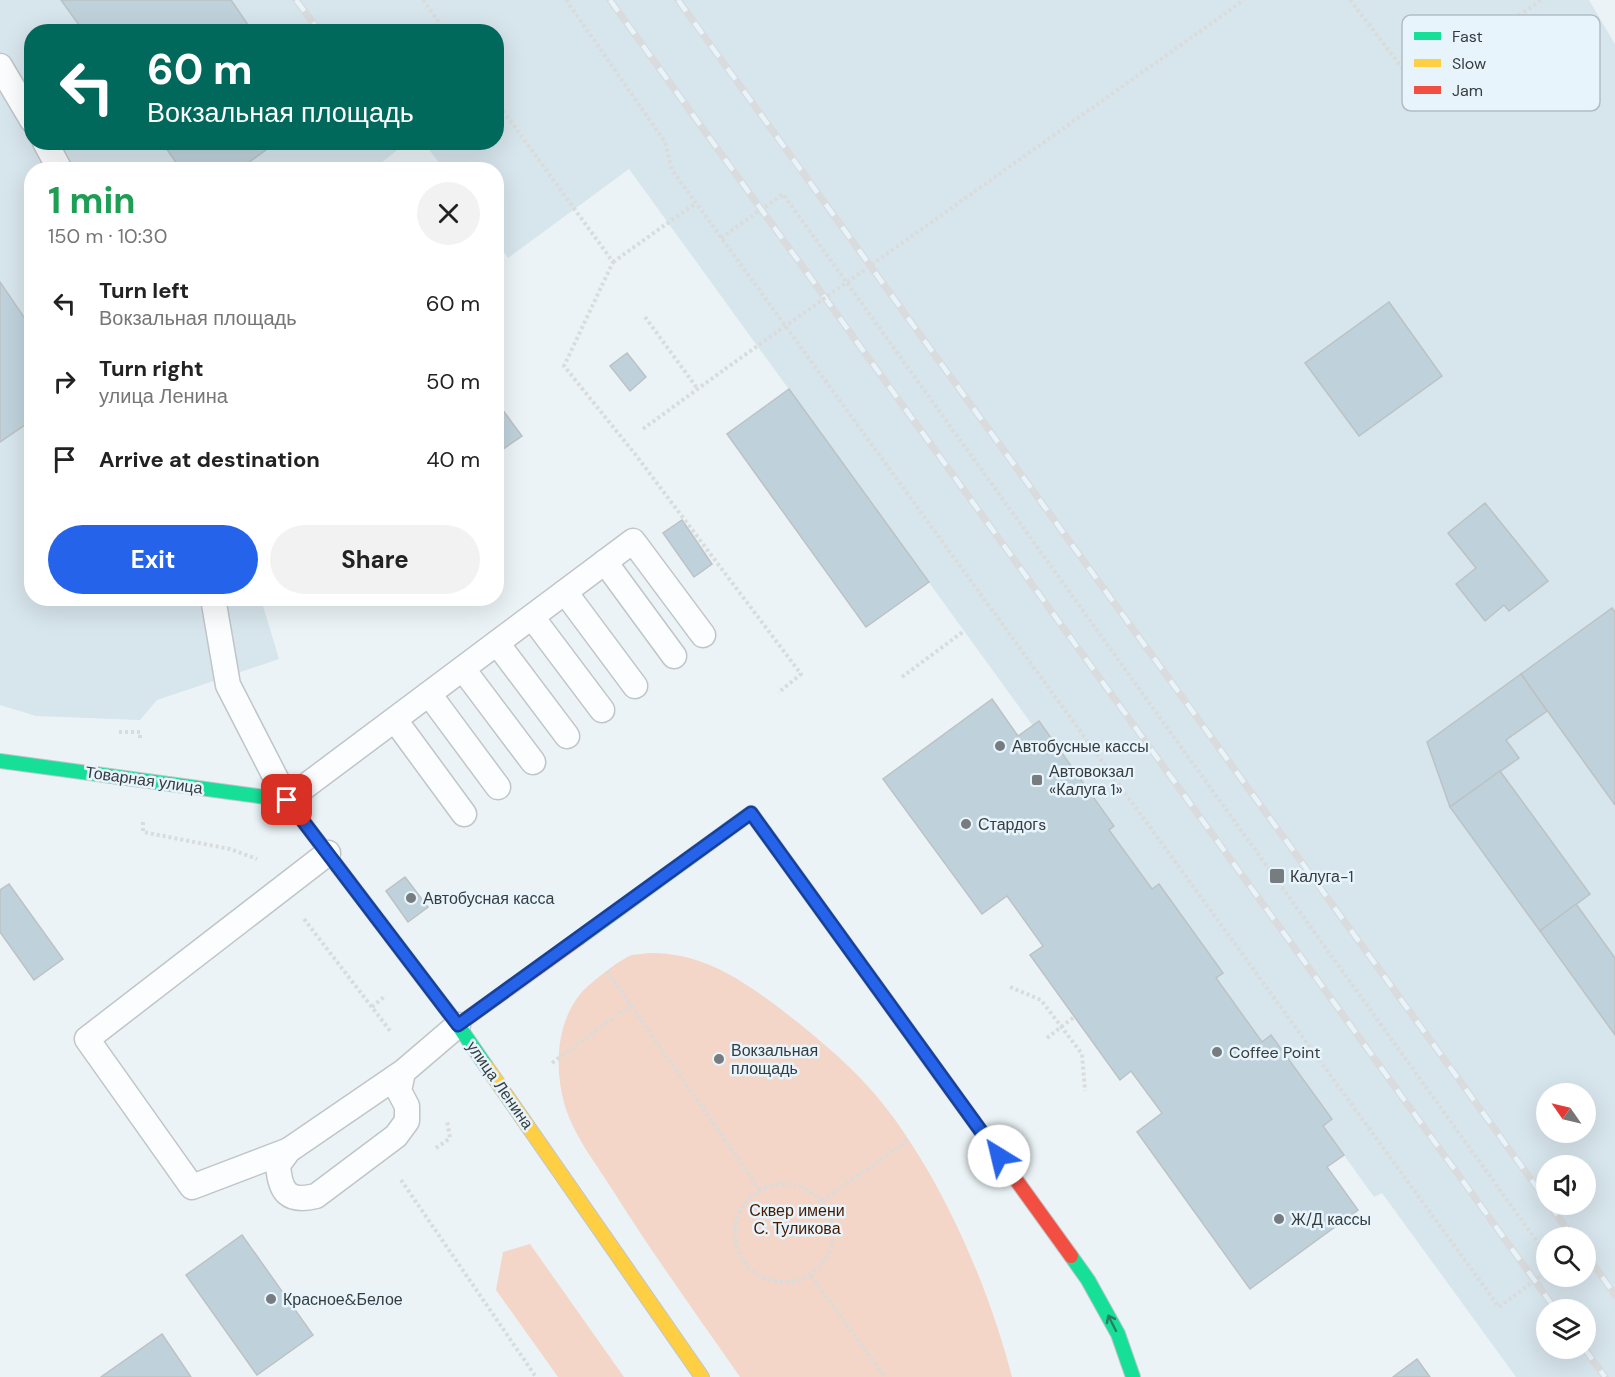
<!DOCTYPE html>
<html lang="en">
<head>
<meta charset="utf-8">
<style>
	body { margin:0; font-family:"DM Sans",sans-serif; background:#f2f2f2; color:#222; height:100vh; display:flex; flex-direction:column; font-size:22px; white-space:nowrap }
	* { box-sizing:border-box; margin:0 }
	p { font-size:20px; color:#767676 }
	.icon { flex:none; width:33px; height:33px; fill:none; stroke:currentColor; stroke-width:2; stroke-linecap:round; stroke-linejoin:round }
	.map { position:relative; flex:1; overflow:hidden }
	.side { position:absolute; left:24px; top:162px; width:480px; height:444px; display:flex; flex-direction:column; background:#fff; border-radius:24px; box-shadow:0 6px 24px #0002 }
	.side>* { flex:none }
	.top-card { position:absolute; left:24px; top:24px; width:480px; height:126px; border-radius:24px; box-shadow:0 6px 24px #0002; background:#00695c; color:#fff; overflow:hidden }
	.needle { width:39px; rotate:304deg }
	.fabs { position:absolute; left:1536px; top:1083px; display:grid; gap:12px }
	.fabs a { display:grid; place-items:center; width:60px; height:60px; border-radius:50%; background:#fff; box-shadow:0 6px 24px #0002; font-size:30px }
	.pin { position:absolute; display:grid; place-items:center; width:51px; height:51px; color:#fff; margin:-26px; border-radius:12px; box-shadow:0 3px 9px #0006 }
	.me { position:absolute; width:66px; margin:-33px; rotate:324deg; stroke-linejoin:round; filter:drop-shadow(0 0 4px #0008) }
	.turn { display:flex; align-items:center; gap:21px; height:126px; padding:0 24px; font-size:27px }
	.turn .icon { width:78px; height:78px; stroke-width:2.5 }
	.turn b { display:block; font-size:42px; line-height:51px }
	.round { display:grid; place-items:center; flex:none; width:63px; height:63px; border-radius:32px; background:#f2f2f2 }
	.overview { display:flex; align-items:center; justify-content:space-between; height:102px; padding:0 24px }
	h1 { font-size:36px; font-weight:700; line-height:45px; color:#1e9e55 }
	.cta { display:flex; gap:12px; margin-top:auto; padding:12px 24px }
	.cta a { flex:1; height:69px; border-radius:36px; background:#2563eb; color:#fff; font-size:24px; font-weight:700; line-height:69px; text-align:center }
	.cta a+a { background:#f2f2f2; color:#222 }
	ul { padding:0; list-style:none }
	li { display:flex; align-items:center; gap:18px; height:78px; padding:0 24px }
	li div { flex:1 }
	li b { display:block; font-size:22px }
	li em { font-style:normal }
	.map>svg:first-child { display:block }
	.built { fill:#d7e5ec; fill-rule:evenodd }
	.green { fill:#f3d6c7 }
	.building { fill:#bfd2db; stroke:#bcc2c4; stroke-width:1.5 }
	.lines { fill:none; stroke-linecap:round; stroke-linejoin:round }
	.lane-casing { stroke:#c0c5c8; stroke-width:27 }
	.fast-casing { stroke:#c0c5c8; stroke-width:16 }
	.slow-casing { stroke:#c0c5c8; stroke-width:16 }
	.jam-casing { stroke:#c0c5c8; stroke-width:16 }
	.path { stroke:#dadcdc; stroke-width:4; stroke-dasharray:3 3; stroke-linecap:butt }
	.lane { stroke:#fcfdfe; stroke-width:24 }
	.fast { stroke:#16e098; stroke-width:14 }
	.slow { stroke:#ffcf43; stroke-width:14 }
	.jam { stroke:#f24e42; stroke-width:14 }
	.rail-casing { stroke:#d9dbdc; stroke-width:7 }
	.rail { stroke:#e7f4fb; stroke-width:4.5; stroke-dasharray:14; stroke-linecap:butt }
	.path-bridge { stroke:#dadcdc; stroke-width:4; stroke-dasharray:3 3; stroke-linecap:butt }
	.oneway { stroke:#2a7e63 }
	.route-casing { stroke:#184099; stroke-width:15 }
	.route { stroke:#2563eb; stroke-width:10 }
	.poi-dot { fill:#767c7f; stroke:#e7f4fb; stroke-width:2 }
	.labels { text-anchor:middle; dominant-baseline:central; stroke-width:5; stroke-linejoin:round; paint-order:stroke }
	.poi-label { font-size:16px; fill:#373c3f; stroke:#e7f4fb; text-anchor:start }
	.street-label { font-size:16px; fill:#373c3f; stroke:#e7f4fb }
	.park-label { font-size:16px; fill:#471a01; stroke:#e7f4fb }
	.key { fill:#e7f4fb; stroke:#b2bdc3; stroke-width:1.5 }
	.key-label { font-size:16px; fill:#373c3f }
</style>
</head>
<body>
<div class="map">
<svg width="1615" height="1377" viewBox="0 0 1615 1377">
	<rect width="100%" height="100%" fill="#ebf3f6"/>
	<path class="built" d="M0,0H1589L1615,44V1377H1516L1382,1193L1374,1197L1323,1126L1332,1119L1304,1080L1272,1036L1262,1042L1216,978L1223,973L1159,885L1152,889L1109,830L1114,825L1039,721L1033,726L629,169L508,258L497,242L496,170L444,169L424,143L496,142V32H32V142L406,143L374,169L32,170V598L261,599L279,659L157,700L140,720L36,716L0,705ZM1546,1094H1586V1132H1546ZM1546,1166H1586V1204H1546ZM1546,1238H1586V1276H1546ZM1546,1310H1586V1348H1546Z"/>
	<g class="green">
		<path d="M650,953C701,953 738,977 778,1007C813,1034 850,1064 879,1099C940,1174 988,1284 1012,1377H740C697,1315 652,1253 612,1189C595,1162 574,1136 565,1106C554,1069 556,1023 581,993C590,983 620,959 632,955C638,954 645,954 650,953Z"/>
		<path d="M530,1244L624,1377H558L496,1290L503,1252Z"/>
	</g>
	<g class="building">
		<path d="M61,0H231L253,32H84Z"/>
		<path d="M162,142H277L238,170H181Z"/>
		<path d="M0,282L32,329V420L0,442Z"/>
		<path d="M1389,302L1442,376L1359,436L1305,363Z"/>
		<path d="M627,353L646,377L630,391L610,366Z"/>
		<path d="M789,389L929,582L866,627L727,434Z"/>
		<path d="M496,401L522,436L496,454Z"/>
		<path d="M1485,503L1548,581L1509,611L1504,605L1485,621L1456,584L1476,568L1448,533Z"/>
		<path d="M682,520L712,564L694,577L663,533Z"/>
		<path d="M1612,608L1615,612V805L1521,674Z"/>
		<path d="M1521,674L1547,711L1506,740L1519,758L1450,807L1427,742Z"/>
		<path d="M992,699L1018,736L1039,721L1114,826L1109,830L1152,889L1159,884L1223,973L1216,978L1262,1042L1271,1035L1332,1119L1323,1126L1344,1155L1327,1167L1358,1210L1250,1289L1137,1132L1162,1113L1131,1071L1120,1080L1030,955L1043,946L1007,896L982,914L883,779Z"/>
		<path d="M1500,771L1590,894L1540,931L1450,807Z"/>
		<path d="M405,877L428,907L408,922L386,891Z"/>
		<path d="M9,884L63,959L34,980L0,932V890Z"/>
		<path d="M1576,904L1615,958V1035L1540,931Z"/>
		<path d="M242,1235L313,1335L257,1375L186,1275Z"/>
		<path d="M162,1334L191,1377H101Z"/>
		<path d="M1417,1359L1430,1377H1393Z"/>
	</g>
	<g class="lines">
		<defs>
			<g id="lane">
				<path d="M0,66L32,120"/>
				<path d="M45,142L60,170"/>
				<path d="M605,562L674,656"/>
				<path d="M565,592L635,686"/>
				<path d="M213,598L228,685L287,800L633,541L703,635"/>
				<path d="M532,617L602,710"/>
				<path d="M497,643L567,736"/>
				<path d="M463,669L533,762"/>
				<path d="M429,694L498,787"/>
				<path d="M395,720L464,814"/>
				<path d="M403,1072L399,1091L407,1106V1121L396,1136L316,1196C288,1203 280,1192 278,1165L289,1150L403,1072L458,1025"/>
				<path d="M289,1150L192,1187L87,1039L328,853"/>
			</g>
			<g id="fast">
				<path d="M0,761L287,800L458,1025L486,1066"/>
				<path d="M579,938L751,813L931,1062"/>
				<path d="M1071,1256L1088,1280L1118,1334L1133,1377"/>
			</g>
			<path id="slow" d="M486,1066L702,1377"/>
			<g id="jam">
				<path d="M458,1025L579,938"/>
				<path d="M931,1062L1071,1256"/>
			</g>
		</defs>
		<use href="#lane" class="lane-casing"/>
		<use href="#fast" class="fast-casing"/>
		<use href="#slow" class="slow-casing"/>
		<use href="#jam" class="jam-casing"/>
		<g class="path">
			<path d="M423,0L446,32"/>
			<path d="M566,0L665,142L672,170L1499,1307L1546,1272"/>
			<path d="M1350,0L1417,87L1541,0"/>
			<path d="M496,101L613,262L564,366L635,454L801,674L778,693"/>
			<path d="M721,238L783,194L1546,1254"/>
			<path d="M613,262L696,203"/>
			<path d="M645,317L697,388"/>
			<path d="M643,429L725,369"/>
			<path d="M902,677L964,631"/>
			<path d="M119,732H140V739"/>
			<path d="M143,822V832L230,849L257,859"/>
			<path d="M304,919L391,1032"/>
			<path d="M607,971L760,1190"/>
			<path d="M1010,987L1041,1000L1082,1054L1085,1091"/>
			<path d="M372,1007L385,996"/>
			<path d="M1047,1038L1074,1017"/>
			<path d="M552,1063L631,1005"/>
			<path d="M436,1148L450,1138L447,1121"/>
			<path d="M401,1180L536,1377"/>
			<circle cx="784" cy="1233" r="49"/>
			<path d="M822,1201L908,1140"/>
			<path d="M1586,1244L1589,1242"/>
			<path d="M811,1276L885,1377"/>
		</g>
		<use href="#lane" class="lane"/>
		<use href="#fast" class="fast"/>
		<use href="#slow" class="slow"/>
		<use href="#jam" class="jam"/>
		<defs>
			<g id="rail">
				<path d="M296,0L320,32"/>
				<path d="M610,0L1556,1310"/>
				<path d="M678,0L1546,1200"/>
				<path d="M1549,1204L1573,1238"/>
				<path d="M1586,1254L1615,1295"/>
				<path d="M1584,1348L1605,1377"/>
			</g>
		</defs>
		<use href="#rail" class="rail-casing"/>
		<use href="#rail" class="rail"/>
		<path class="path-bridge" d="M725,369L1244,0"/>
	</g>
	<defs><path id="oneway-shaft" d="M-6 0H5M1.5-3L5.5 0L1.5 3" fill="none" stroke-width="1.6" stroke-linecap="round" stroke-linejoin="round" transform="scale(1.5)"/></defs>
	<use class="oneway" href="#oneway-shaft" transform="translate(1112 1323) rotate(-117)"/>
	<g class="lines">
		<defs>
			<path id="route" d="M287,800L458,1025L751,813L999,1156"/>
		</defs>
		<use href="#route" class="route-casing"/>
		<use href="#route" class="route"/>
	</g>
	<g class="poi-dot">
		<circle cx="1000" cy="746" r="6"/>
		<rect x="1031" y="774" width="12" height="12" rx="3"/>
		<circle cx="966" cy="824" r="6"/>
		<rect x="1269" y="868" width="16" height="16" rx="3"/>
		<circle cx="411" cy="898" r="6"/>
		<circle cx="1217" cy="1052" r="6"/>
		<circle cx="719" cy="1059" r="6"/>
		<circle cx="1279" cy="1219" r="6"/>
		<circle cx="271" cy="1299" r="6"/>
	</g>
	<g class="labels">
		<g class="poi-label">
			<text x="1012" y="746">Автобусные кассы</text>
			<text x="1049" y="771">Автовокзал<tspan x="1049" dy="18">«Калуга 1»</tspan></text>
			<text x="978" y="824">Стардогs</text>
			<text x="1290" y="876">Калуга-1</text>
			<text x="423" y="898">Автобусная касса</text>
			<text x="731" y="1050">Вокзальная<tspan x="731" dy="18">площадь</tspan></text>
			<text x="1229" y="1052">Coffee Point</text>
			<text x="1291" y="1219">Ж/Д кассы</text>
			<text x="283" y="1299">Красное&amp;Белое</text>
		</g>
		<g class="street-label">
			<text transform="translate(144 780) rotate(8)">Товарная улица</text>
			<text transform="translate(500 1085) rotate(55)">улица Ленина</text>
		</g>
		<g class="park-label">
			<text x="797" y="1210">Сквер имени<tspan x="797" dy="18">С. Туликова</tspan></text>
		</g>
	</g>
	<rect x="1402" y="15" width="198" height="96" rx="9" class="key"/>
	<rect x="1414" y="32" width="27" height="8" fill="#16e098"/>
	<rect x="1414" y="59" width="27" height="8" fill="#ffcf43"/>
	<rect x="1414" y="86" width="27" height="8" fill="#f24e42"/>
	<g class="key-label">
		<text x="1452" y="42">Fast</text>
		<text x="1452" y="69">Slow</text>
		<text x="1452" y="96">Jam</text>
	</g>
</svg>
<div class="fabs">
<a><svg class="needle" viewBox="-14 -14 28 28"><path d="M0-13l5 13h-10z" fill="#e53935"/><path d="M0 13l5-13h-10z" fill="#767676"/></svg></a>
<a><svg class="icon" aria-label="sound" viewBox="0 0 24 24"><path d="M4 9h4l5-4v14l-5-4H4zM17 9q2 3 0 6"/></svg></a>
<a><svg class="icon" aria-label="search" viewBox="0 0 24 24"><circle cx="10" cy="10" r="6"/><path d="M15 15l6 6"/></svg></a>
<a><svg class="icon" aria-label="layers" viewBox="0 0 24 24"><path d="M12 4l9 5-9 5-9-5zM3 14l9 5 9-5"/></svg></a>
</div>
<div class="pin" style="left:287px;top:800px;background:#d93025"><svg class="icon" aria-label="arrive" viewBox="0 0 24 24"><path d="M6 21V4h12l-3 4 3 4H6"/></svg></div>
<svg class="me" style="left:999px;top:1156px" viewBox="-20 -20 40 40"><circle r="19" fill="#fff"/><path d="M0-13L10 11 0 6-10 11z" fill="#2563eb"/></svg>
<div class="top-card">
<div class="turn"><svg class="icon" aria-label="left" viewBox="0 0 24 24"><path d="M17 20v-9H6M10 6l-5 5 5 5"/></svg><div><b>60 m</b>Вокзальная площадь</div></div>
</div>
<section class="side">
<div class="overview"><div><h1>1 min</h1><p>150 m · 10:30</p></div><a class="round"><svg class="icon" aria-label="close" viewBox="0 0 24 24"><path d="M6 6l12 12M18 6L6 18"/></svg></a></div>
<ul>
<li><svg class="icon" aria-label="left" viewBox="0 0 24 24"><path d="M17 20v-9H6M10 6l-5 5 5 5"/></svg><div><b>Turn left</b><p>Вокзальная площадь</p></div><em>60 m</em></li>
<li><svg class="icon" aria-label="right" viewBox="0 0 24 24"><path d="M7 20v-9h11M14 6l5 5-5 5"/></svg><div><b>Turn right</b><p>улица Ленина</p></div><em>50 m</em></li>
<li><svg class="icon" aria-label="arrive" viewBox="0 0 24 24"><path d="M6 21V4h12l-3 4 3 4H6"/></svg><div><b>Arrive at destination</b></div><em>40 m</em></li>
</ul>
<div class="cta"><a>Exit</a><a>Share</a></div>
</section>
</div>
</body>
</html>
